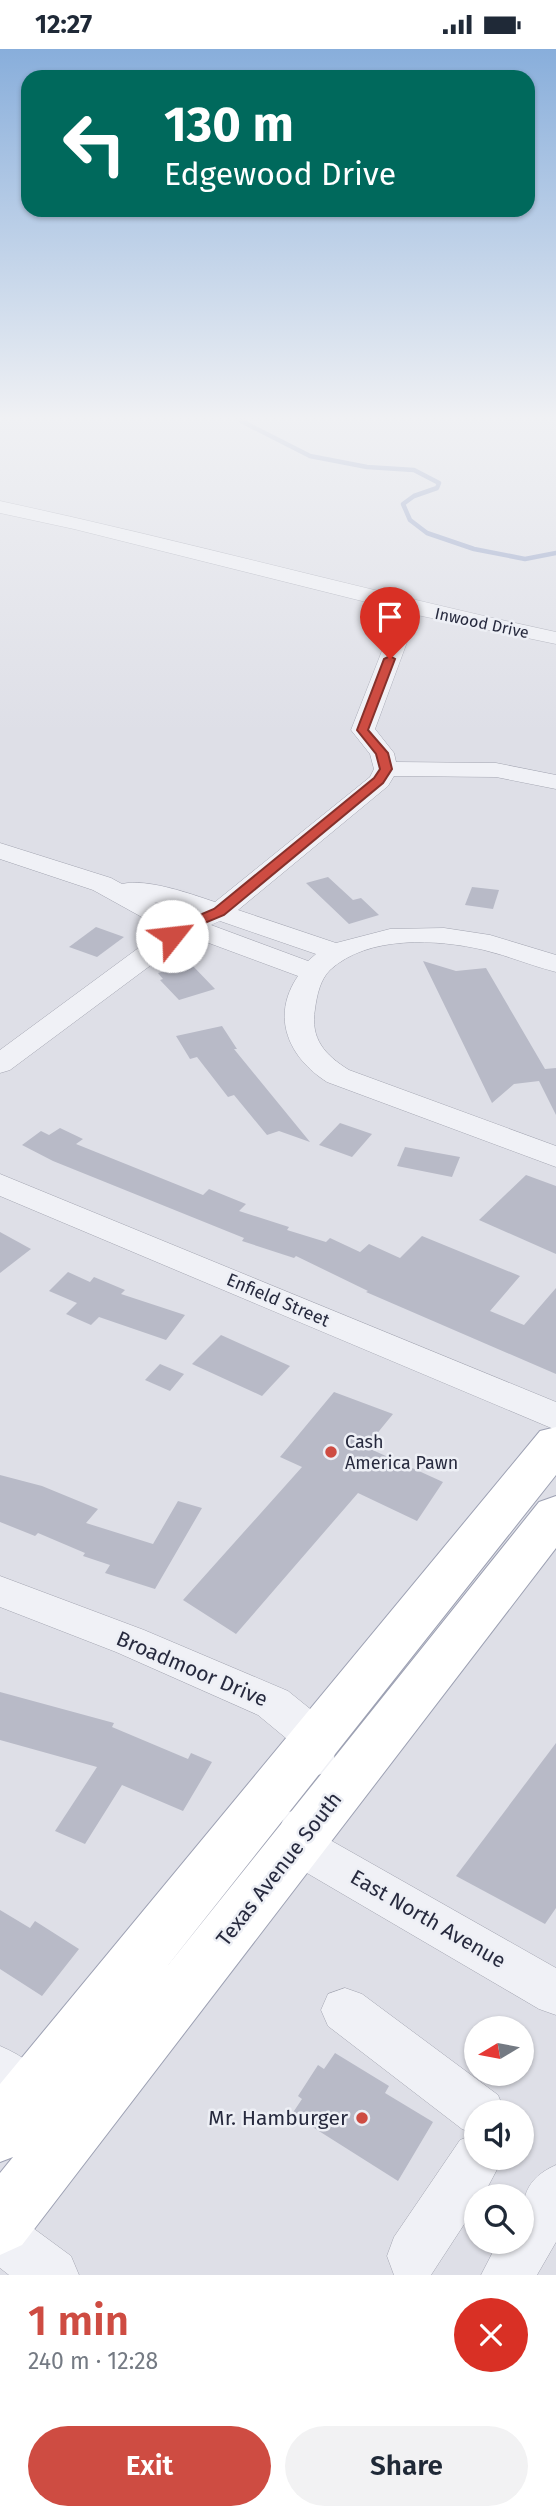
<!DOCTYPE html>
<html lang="en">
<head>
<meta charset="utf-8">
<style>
	body { margin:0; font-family:"Fira Sans",sans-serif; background:#f2f2f3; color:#1f2937; height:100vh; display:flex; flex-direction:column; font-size:26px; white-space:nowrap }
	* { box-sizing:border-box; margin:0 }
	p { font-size:23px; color:#747a83 }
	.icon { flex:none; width:38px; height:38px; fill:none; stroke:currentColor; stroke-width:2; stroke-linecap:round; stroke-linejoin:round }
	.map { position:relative; height:2226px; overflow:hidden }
	.details { display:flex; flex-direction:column; background:#fff; flex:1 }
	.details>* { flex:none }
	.hud { position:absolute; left:21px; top:21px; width:514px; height:147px; border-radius:21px; box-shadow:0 2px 5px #0004; background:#00695c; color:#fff; overflow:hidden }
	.needle { width:46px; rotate:260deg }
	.tools { position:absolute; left:464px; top:1967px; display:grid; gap:14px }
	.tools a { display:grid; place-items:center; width:70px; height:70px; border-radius:50%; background:#fff; box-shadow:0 2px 5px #0004; font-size:35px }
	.pin { position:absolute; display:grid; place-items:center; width:60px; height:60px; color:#fff; margin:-72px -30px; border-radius:50% 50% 50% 0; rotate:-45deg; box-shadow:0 0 7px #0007 }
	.pin .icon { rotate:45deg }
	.me { position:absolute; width:77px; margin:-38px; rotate:61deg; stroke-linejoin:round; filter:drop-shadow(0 0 5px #0008) }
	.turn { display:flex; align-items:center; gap:24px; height:147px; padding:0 28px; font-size:32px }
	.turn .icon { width:91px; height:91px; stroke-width:2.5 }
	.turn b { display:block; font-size:49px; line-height:60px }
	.round { display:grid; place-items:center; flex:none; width:74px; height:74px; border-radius:37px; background:#f2f2f3 }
	.head { display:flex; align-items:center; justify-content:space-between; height:119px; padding:0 28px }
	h1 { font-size:42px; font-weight:600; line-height:52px; color:#ce4c42 }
	.cta { display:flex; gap:14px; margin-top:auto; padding:14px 28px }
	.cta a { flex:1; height:80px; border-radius:42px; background:#ce4c42; color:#fff; font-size:28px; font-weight:600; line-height:80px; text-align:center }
	.cta a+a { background:#f2f2f3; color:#1f2937 }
	.status { display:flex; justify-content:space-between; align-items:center; height:49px; padding:0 35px; background:#fff; direction:ltr }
	.status svg { height:19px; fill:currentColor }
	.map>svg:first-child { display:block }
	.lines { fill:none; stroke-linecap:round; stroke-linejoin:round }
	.stream { stroke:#98a5c8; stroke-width:4.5 }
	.building { fill:#b8bac7 }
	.minor-casing { stroke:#a3a5b1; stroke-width:1 }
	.major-casing { stroke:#9da1b3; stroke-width:2 }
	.minor { fill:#f0f1f6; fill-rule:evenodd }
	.major { fill:#fff; fill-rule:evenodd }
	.route { fill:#ce4c42; stroke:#86312b; stroke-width:2 }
	.poi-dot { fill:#ce4c42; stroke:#edeff5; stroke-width:2.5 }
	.labels { text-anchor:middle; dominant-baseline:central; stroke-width:5; stroke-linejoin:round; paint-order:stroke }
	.far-street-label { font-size:16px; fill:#272a3e; stroke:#edeff5 }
	.street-label { font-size:18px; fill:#272a3e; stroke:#edeff5 }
	.poi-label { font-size:18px; fill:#272a3e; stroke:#edeff5; text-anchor:start }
	.near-street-label { font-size:21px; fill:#272a3e; stroke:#edeff5 }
	.near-poi-label { font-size:21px; fill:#272a3e; stroke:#edeff5; text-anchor:end }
</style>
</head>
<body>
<div class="status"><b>12:27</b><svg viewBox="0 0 49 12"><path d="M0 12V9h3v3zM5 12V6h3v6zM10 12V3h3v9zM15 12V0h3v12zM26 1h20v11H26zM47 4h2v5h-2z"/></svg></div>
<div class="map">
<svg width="556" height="2226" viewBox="0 0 556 2226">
	<rect width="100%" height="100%" fill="#dedfe7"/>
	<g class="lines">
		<path class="stream" d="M241,372L310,407L367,418L414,421L439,434L437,439L414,447L403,455L410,471L427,484L474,500L525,510L556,504"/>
	</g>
	<g class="building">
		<path d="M328,828L353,851L361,849L379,866L349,875L306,834Z"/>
		<path d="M472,838L499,841L493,860L465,856Z"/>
		<path d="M96,878L124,888L97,908L69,898Z"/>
		<path d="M423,912L456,922L486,919L545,1020L556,1019V1066L539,1032L514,1035L492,1054Z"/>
		<path d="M191,915L215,940L179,951L160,931L163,930L158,924Z"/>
		<path d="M222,977L237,1000H234L310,1093L279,1082L267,1086L234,1046L228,1048L197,1008L190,1010L176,987Z"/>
		<path d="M340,1074L372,1085L352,1108L319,1096Z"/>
		<path d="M60,1079L83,1090L76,1095L203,1146L209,1140L246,1155L239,1162L289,1178L287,1181L326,1193L330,1189L360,1203L369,1195L400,1209L422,1187L520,1227L490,1262L524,1276L556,1239V1325L366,1243L368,1242L296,1207L294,1209L242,1192L244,1189L53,1112L22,1096L41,1082L49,1086Z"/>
		<path d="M405,1098L460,1108L452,1128L397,1117Z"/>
		<path d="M526,1126L556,1137V1205L479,1171Z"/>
		<path d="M0,1183L31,1200L0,1224Z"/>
		<path d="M68,1223L90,1233L94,1228L125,1241L121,1245L185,1266L166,1291L99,1268L91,1276L66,1265L77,1254L49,1242Z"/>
		<path d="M221,1286L290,1317L262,1347L192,1315Z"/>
		<path d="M160,1315L184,1325L170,1342L145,1331Z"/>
		<path d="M334,1343L393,1365L366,1398L443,1433L417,1472L358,1444L236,1585L183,1551L302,1418L280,1408Z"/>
		<path d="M0,1426L42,1437L98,1460L86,1474L153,1495L178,1452L202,1459L155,1540L105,1524L110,1516L83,1507L85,1504L38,1484L35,1487L0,1473Z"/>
		<path d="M0,1643L114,1674L112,1678L188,1710L191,1704L212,1713L183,1762L122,1736L85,1795L55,1782L97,1718L0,1691Z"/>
		<path d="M556,1694V1859L545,1875L456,1827Z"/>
		<path d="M0,1861L30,1879L35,1872L79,1900L42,1947L0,1920Z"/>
		<path d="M335,2004L389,2037L385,2044L433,2073L398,2132L292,2065L302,2050L298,2047L318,2016L324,2020Z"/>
	</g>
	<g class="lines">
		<defs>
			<g id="minor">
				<path d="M0,452C186,492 370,543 556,583V595L417,566L375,680L394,704L396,713L496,714L556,726V740L496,728L394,727L388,737L238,861L336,894L390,880L444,879L490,886L556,906V923C532,917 509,907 484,901C437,890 368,886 330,921C320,931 317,946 315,960C310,990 325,1006 349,1021L556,1097V1118L327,1033C289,1009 270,968 298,927L190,887L10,1021L0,1024V1001L167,878L149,872L93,841L0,810V794L111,829L122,835C147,829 191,845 215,853L370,728L374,720L370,705L351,681L398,561L74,480L0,464ZM154,853L195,864L186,867ZM220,872L316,905L308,912L211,876Z"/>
				<path d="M0,1125L556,1353V1381L0,1147Z"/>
				<path d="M0,1527L144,1581L288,1642L330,1676L336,1689L334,1710L327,1723L312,1728L297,1723L290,1710L293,1695L258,1666L116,1603L0,1558Z"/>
				<path d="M302,1759L318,1764L324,1778L323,1787L556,1919V1966L539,1960L283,1810C275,1793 278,1781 286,1764Z"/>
				<path d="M345,1939L362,1945L498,2046L505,2063H476V2109H503L483,2147H476V2157L431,2226H394L387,2207L394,2188L460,2091L475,2085L462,2080L328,1977L321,1961L328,1945Z"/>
				<path d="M0,1997C24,2007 44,2022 55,2046L48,2063L30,2070L12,2063L0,2052Z"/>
				<path d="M556,2116V2193L537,2226H481L498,2193H522C522,2157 519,2132 556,2116Z"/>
				<path d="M0,2160L18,2168L71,2207L79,2226H9L0,2219Z"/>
			</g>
			<path id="major" d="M556,1378V1426L165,1920L539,1453L556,1447V1499L22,2196L0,2206V2124L13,2108L0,2113V2035L540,1382Z"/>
		</defs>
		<use href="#minor" class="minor-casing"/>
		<use href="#major" class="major-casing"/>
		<use href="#minor" class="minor"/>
		<use href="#major" class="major"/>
	</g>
	<linearGradient id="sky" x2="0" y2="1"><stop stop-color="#88aedb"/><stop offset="0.54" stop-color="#f0f1f4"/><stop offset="1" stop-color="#f0f1f4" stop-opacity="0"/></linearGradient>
	<rect width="556" height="683" fill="url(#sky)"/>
	<path class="route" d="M390,607L395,610L368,681L388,704L392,720L383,734L224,866L190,880L177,890H167V884L181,874L214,860L374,729L380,720L376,705L357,681L384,610Z"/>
	<g class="poi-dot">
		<circle cx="331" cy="1403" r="7"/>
		<circle cx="362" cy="2069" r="7"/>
	</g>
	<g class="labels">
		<g class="far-street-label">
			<text transform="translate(482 574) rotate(12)">Inwood Drive</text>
		</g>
		<g class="street-label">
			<text transform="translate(278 1251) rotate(23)">Enfield Street</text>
		</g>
		<g class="poi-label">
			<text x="345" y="1393">Cash<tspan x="345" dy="21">America Pawn</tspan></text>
		</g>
		<g class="near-street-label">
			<text transform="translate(192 1620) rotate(23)">Broadmoor Drive</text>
			<text transform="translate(279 1820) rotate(-52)">Texas Avenue South</text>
			<text transform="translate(428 1870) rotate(30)">East North Avenue</text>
		</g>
		<g class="near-poi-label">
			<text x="348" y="2069">Mr. Hamburger</text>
		</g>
	</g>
</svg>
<div class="tools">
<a><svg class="needle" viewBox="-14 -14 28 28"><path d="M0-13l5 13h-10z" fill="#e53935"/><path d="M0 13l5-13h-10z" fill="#747a83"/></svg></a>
<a><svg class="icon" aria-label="sound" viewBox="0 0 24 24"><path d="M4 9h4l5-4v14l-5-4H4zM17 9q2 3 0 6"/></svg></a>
<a><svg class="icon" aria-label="search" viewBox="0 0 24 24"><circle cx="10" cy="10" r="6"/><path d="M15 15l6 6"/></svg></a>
</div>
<div class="pin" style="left:390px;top:610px;background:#d93025"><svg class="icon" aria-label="arrive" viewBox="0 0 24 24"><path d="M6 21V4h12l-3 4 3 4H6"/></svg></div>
<svg class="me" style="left:172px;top:887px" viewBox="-20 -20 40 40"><circle r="19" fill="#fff"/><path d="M0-13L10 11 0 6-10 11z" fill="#ce4c42"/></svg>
<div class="hud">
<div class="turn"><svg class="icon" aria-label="left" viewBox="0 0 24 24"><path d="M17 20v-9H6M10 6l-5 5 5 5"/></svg><div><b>130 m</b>Edgewood Drive</div></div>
</div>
</div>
<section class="details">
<div class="head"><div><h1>1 min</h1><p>240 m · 12:28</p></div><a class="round" style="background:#d93025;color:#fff"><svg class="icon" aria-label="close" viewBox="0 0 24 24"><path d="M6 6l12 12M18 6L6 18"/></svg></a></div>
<div class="cta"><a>Exit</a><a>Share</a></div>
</section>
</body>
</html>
